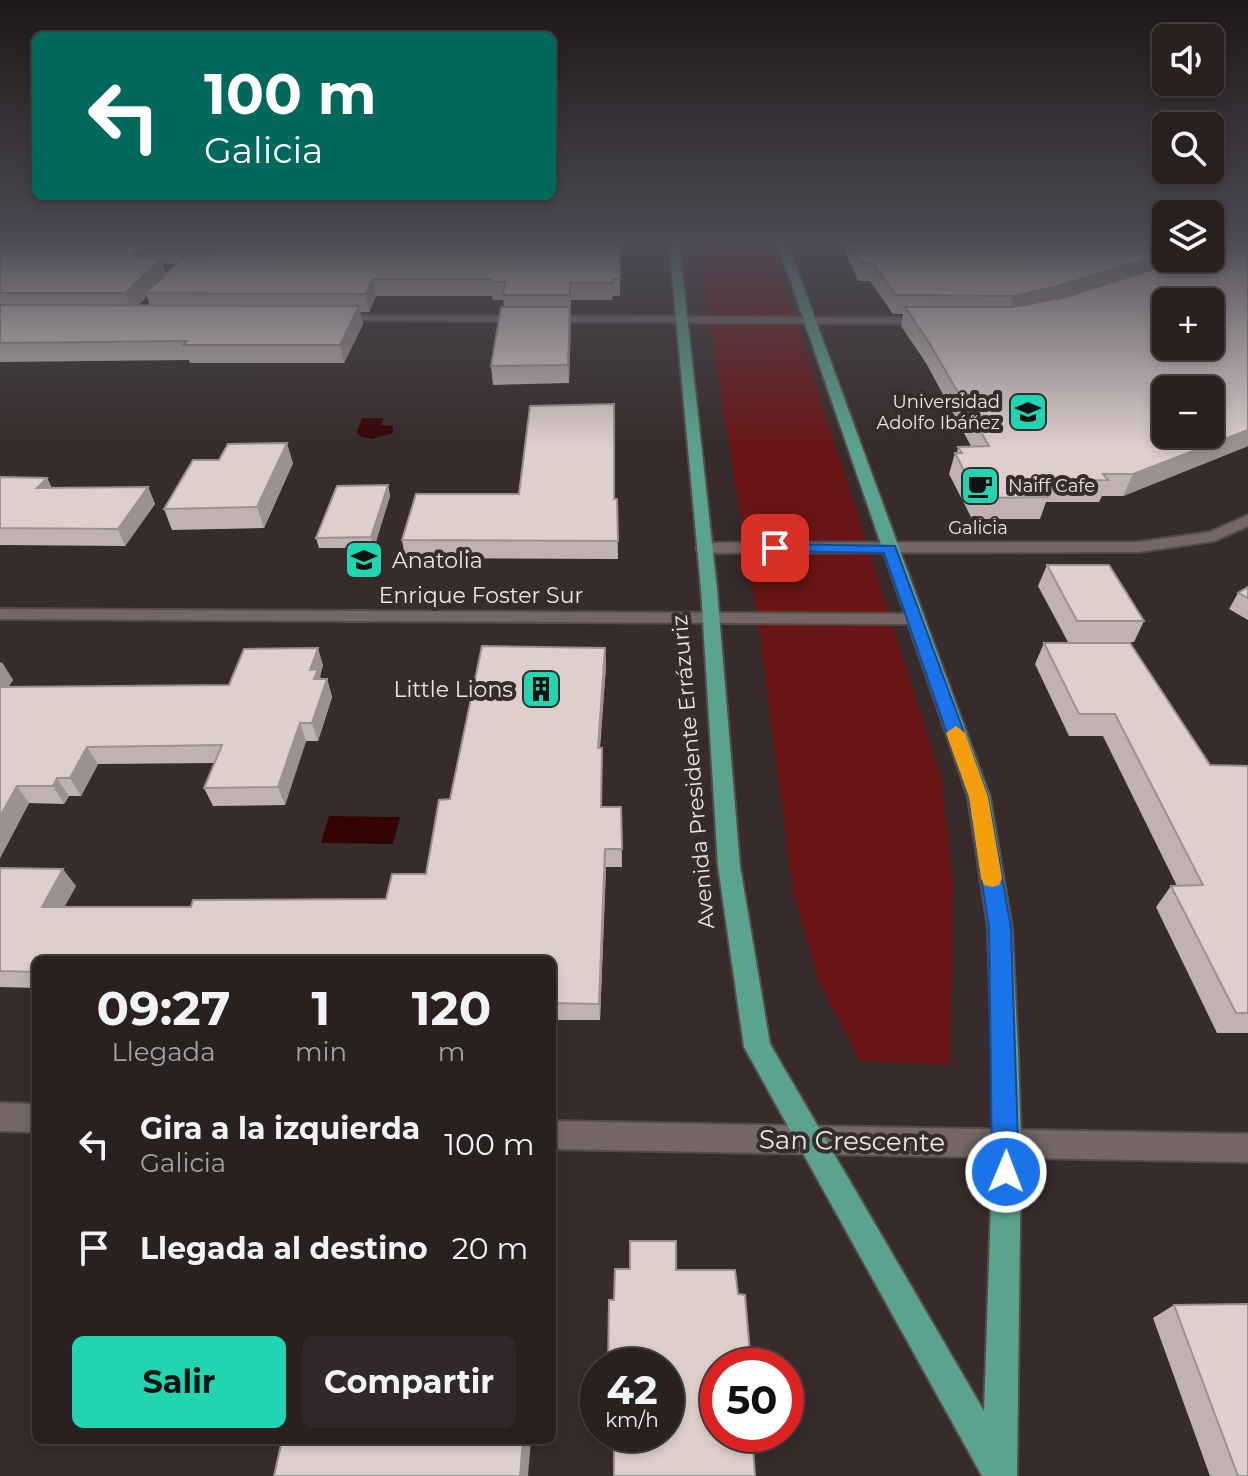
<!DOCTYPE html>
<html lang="es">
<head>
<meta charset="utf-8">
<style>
	body { margin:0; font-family:Montserrat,sans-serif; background:#312929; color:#f1f3f6; height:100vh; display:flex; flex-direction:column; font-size:30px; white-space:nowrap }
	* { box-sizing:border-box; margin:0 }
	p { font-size:26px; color:#a5a3a5 }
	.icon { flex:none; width:44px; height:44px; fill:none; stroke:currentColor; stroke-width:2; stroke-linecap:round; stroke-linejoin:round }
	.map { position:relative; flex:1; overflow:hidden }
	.sheet { position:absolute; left:32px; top:956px; width:524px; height:488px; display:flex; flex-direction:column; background:#292120; border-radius:12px; box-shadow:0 4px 12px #0003,0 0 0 2px #453e3e }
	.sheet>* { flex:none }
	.hud { position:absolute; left:32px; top:32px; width:524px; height:168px; border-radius:12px; box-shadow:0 4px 12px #0003,0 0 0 2px #453e3e; background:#00695c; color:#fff; overflow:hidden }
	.controls { position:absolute; left:1152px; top:24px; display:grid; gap:16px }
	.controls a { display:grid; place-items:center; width:72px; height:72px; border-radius:12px; background:#292120; box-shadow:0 4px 12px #0003,0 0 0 2px #453e3e; font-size:40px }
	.speed { position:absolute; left:580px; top:1348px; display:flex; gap:16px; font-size:40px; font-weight:700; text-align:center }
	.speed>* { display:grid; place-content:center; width:104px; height:104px; border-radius:50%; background:#292120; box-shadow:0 4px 12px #0003,0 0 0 2px #453e3e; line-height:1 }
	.speed small { font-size:20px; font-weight:400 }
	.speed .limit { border:12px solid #d22; background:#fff; color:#111 }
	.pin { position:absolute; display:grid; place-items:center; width:68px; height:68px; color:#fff; margin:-34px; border-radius:16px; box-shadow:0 4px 12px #0006 }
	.me { position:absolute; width:88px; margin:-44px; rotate:1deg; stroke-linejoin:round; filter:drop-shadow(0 0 6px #0008) }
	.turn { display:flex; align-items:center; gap:28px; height:168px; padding:0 40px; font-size:36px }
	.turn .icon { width:104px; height:104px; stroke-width:2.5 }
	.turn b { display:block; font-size:56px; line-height:68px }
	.eta { display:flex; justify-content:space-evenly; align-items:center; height:136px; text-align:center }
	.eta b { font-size:48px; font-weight:700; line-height:56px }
	.cta { display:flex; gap:16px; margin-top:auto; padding:16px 40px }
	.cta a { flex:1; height:92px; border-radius:12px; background:#21d5b0; color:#111; font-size:32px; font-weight:700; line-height:92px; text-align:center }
	.cta a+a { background:#312929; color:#f1f3f6 }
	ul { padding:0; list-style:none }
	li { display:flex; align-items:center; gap:24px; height:104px; padding:0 40px }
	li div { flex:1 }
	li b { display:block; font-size:30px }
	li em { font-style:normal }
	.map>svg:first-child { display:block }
	.green { fill:#6a1616 }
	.water { fill:#340405 }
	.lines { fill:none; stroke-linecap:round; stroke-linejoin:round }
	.minor-casing { stroke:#554b4a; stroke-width:4 }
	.major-casing { stroke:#554b4a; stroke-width:4 }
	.minor { fill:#746766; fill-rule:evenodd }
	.major { fill:#5aa38f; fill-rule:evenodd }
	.wall { fill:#bfb2b0; fill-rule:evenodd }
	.shaded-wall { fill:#9b9190 }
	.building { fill:#decfcd; stroke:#9b9190; stroke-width:2; fill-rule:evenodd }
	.route { fill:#1a73e8; stroke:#114b97; stroke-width:2 }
	.slow { fill:#f59e0b }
	.labels { text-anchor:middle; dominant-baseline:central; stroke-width:8; stroke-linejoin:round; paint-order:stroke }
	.far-poi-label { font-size:18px; fill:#ede5e5; stroke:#372c2b; text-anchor:end }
	.far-street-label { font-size:18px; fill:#ede5e5; stroke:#372c2b }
	.poi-label { font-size:22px; fill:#ede5e5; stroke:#372c2b; text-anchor:start }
	.street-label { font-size:22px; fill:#ede5e5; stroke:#372c2b }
	.near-street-label { font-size:26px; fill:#ede5e5; stroke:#372c2b }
</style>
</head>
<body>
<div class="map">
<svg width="1248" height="1476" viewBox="0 0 1248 1476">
	<rect width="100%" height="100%" fill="#372c2b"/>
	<path class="green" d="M696,242H771L942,780L953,886L950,1065L860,1061L819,982L793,891L759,630Z"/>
	<g class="water">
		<path d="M362,418H384L381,425L393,426V433L372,439L360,436L357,432Z"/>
		<path d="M329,816L400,817L393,844L321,843Z"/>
	</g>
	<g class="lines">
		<defs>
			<g id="minor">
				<path d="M336,315L928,318L934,321L928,324L332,320L331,318Z"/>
				<path d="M1248,515V526L1214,541L1139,552L704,553L696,548L704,543L1139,542L1210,532Z"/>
				<path d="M0,609L915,614L924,619L915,624L0,619Z"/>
				<path d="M0,1103L36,1104V1132L0,1131Z"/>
				<path d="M552,1121L1248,1134V1162L552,1149Z"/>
			</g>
			<path id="major" d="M669,242H679L717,589L740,866L770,1044L984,1411L993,1144L992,1052L988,928L968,797L777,242H787L990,797L1012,928L1018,1052L1021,1144L1017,1476H982L744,1047L718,866L701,589Z"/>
		</defs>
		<use href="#minor" class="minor-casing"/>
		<use href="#major" class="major-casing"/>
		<use href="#minor" class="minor"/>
		<use href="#major" class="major"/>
	</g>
	<g class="wall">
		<path d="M0,242H620V296H613L612,300H571L569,383L493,385L491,366L504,307L503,300H493L492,296H376L369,312H360L363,324L344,363H190L189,360L0,362ZM163,264H177L166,274ZM147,296L150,306H137Z"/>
		<path d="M841,242H1248V446L1123,496H1102L1099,502H1046L1040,519H972L949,474L955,453H957L958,447L971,446L926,363L901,326L903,314H893L870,281H858Z"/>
		<path d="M293,463L264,528L172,530L164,509Z"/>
		<path d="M0,477L47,478L52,488L148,487L155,504L125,546L0,545Z"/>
		<path d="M388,485L390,496L374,548H319L316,538Z"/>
		<path d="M617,499L618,559L405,558L402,540Z"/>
		<path d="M1047,565L1144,621L1134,642H1068L1038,586Z"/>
		<path d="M1248,587V620L1229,609L1238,593Z"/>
		<path d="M1044,643L1210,765L1248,766V1033H1217L1156,907L1171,886H1177L1103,736H1069L1035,664Z"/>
		<path d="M605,648L606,666L600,748L602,766L601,807H621L622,867H606L600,1020H552V960H36V988L0,987V868L76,886L64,907H191L386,899L426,874L450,799Z"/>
		<path d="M0,662L13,680L8,687L229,685L323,665L320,676L321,679H327L332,697L318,741H306L285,805L213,806L204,788L215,763L98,764L81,796H69L64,804L29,803L0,858Z"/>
		<path d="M1174,1305L1248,1476H1210L1153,1318Z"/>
	</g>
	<g class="shaded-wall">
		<path d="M1210,242H1247L1210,254Z"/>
		<path d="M138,248L144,264L132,257Z"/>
		<path d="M1166,253V258H1197L1008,314L1013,296Z"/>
		<path d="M161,259L167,276L146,293L147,296L132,311L125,293Z"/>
		<path d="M373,279L376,296L369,312L365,294Z"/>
		<path d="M359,306L363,324L344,363L340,345Z"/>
		<path d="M570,307L571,325L569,383L568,365Z"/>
		<path d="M1248,430V446L1123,496L1133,474Z"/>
		<path d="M287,443L293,463L264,528L257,507Z"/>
		<path d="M47,478L55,494L37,488Z"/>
		<path d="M388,485L390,496L374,548L371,537Z"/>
		<path d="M148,487L155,504L125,546L118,529Z"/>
		<path d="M318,648L323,665L320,676L323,687H316L310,670Z"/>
		<path d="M605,648L606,666L598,766V748Z"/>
		<path d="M2,662L13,680L0,697V665Z"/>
		<path d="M327,679L332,697L318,741L312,723Z"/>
		<path d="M300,723L306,741L285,805L278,787Z"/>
		<path d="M87,747L98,764L81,796L70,778Z"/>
		<path d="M57,778L69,796L64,804L53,786Z"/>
		<path d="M17,786L29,803L0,858V816Z"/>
		<path d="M605,849L606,867L600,1020L599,1004Z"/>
		<path d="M63,869L76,886L55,924L42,907Z"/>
		<path d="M523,1440H531L528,1476H520Z"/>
	</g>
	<g class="building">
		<path d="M0,242H620V279H613L612,283H570V295H503L505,282H491L492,279H373L365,294L146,293L182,259H211L219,252L211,248H138L132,257L161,259L125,293H0Z"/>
		<path d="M851,242H1166V253L1058,286L1013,296L896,295L873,264L861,263Z"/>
		<path d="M1240,242H1248V430L1133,474H1103L1108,480L1038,481L1048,497L978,498L955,453H962L958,447L989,446L930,344L905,307H1013L1066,297L1189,258H1210V252ZM1166,302H1210V346H1166ZM1166,390H1210V434H1166Z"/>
		<path d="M0,305L359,306L340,345H183L187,341L0,343Z"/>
		<path d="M501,307H570L568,365L491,366Z"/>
		<path d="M614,404V499H617L618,541L402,540L416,494H519L530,406Z"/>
		<path d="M287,443L257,507L164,509L193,460H219L228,444Z"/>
		<path d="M0,477L47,478L37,488L148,487L118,529L0,528Z"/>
		<path d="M388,485L371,537L316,538L337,486Z"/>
		<path d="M1047,565H1109L1144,621H1077Z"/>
		<path d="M1248,587V598L1238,593Z"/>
		<path d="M1044,643H1130L1210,765L1248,766V1013H1236L1171,886L1203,885L1115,714H1079Z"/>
		<path d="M482,646L605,648L598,748H602L601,807H621L622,849H605L599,1004L552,1003V960H36V972L0,971V868L63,869L42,907H191L193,900L386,899L392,874H426L439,800L450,799Z"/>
		<path d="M318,648L310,670L318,669L314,679H327L312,723H300L278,787L204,788L222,745L87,747L70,778H57L53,786H17L0,816V687L229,685L244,649Z"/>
		<path d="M630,1241H676V1270H735L738,1294L745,1295L751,1366H718V1434H752L755,1476H614V1434H666V1366H608L609,1300H614L615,1269H630Z"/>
		<path d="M1248,1304V1476H1238L1174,1305Z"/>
		<path d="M282,1440H523L520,1476H274Z"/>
	</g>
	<linearGradient id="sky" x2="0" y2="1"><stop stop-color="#1e1818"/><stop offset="0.54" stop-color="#4d4b55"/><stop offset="1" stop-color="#4d4b55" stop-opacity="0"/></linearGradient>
	<rect width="1248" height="449" fill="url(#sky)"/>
	<path class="route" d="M775,544L895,546L988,797L1011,928L1019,1172L1015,1181L1006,1185L996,1181L992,1172L989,928L969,797L884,553L770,551V545Z"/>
	<path class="slow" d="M956,726L965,733L988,797L1002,878L999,885L992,887L984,885L981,878L969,797L946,733Z"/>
	<defs>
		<symbol id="university-square" viewBox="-11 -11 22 22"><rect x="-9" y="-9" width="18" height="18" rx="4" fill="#21d5b0" stroke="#372c2b"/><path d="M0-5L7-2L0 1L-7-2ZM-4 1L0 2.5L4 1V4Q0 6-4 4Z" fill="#111"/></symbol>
		<symbol id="cafe-square" viewBox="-11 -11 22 22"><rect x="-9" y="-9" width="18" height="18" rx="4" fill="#21d5b0" stroke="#372c2b"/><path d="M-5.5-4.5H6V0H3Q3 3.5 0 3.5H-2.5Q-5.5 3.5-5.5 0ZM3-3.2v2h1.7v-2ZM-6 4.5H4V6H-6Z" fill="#111"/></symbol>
		<symbol id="school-square" viewBox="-11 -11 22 22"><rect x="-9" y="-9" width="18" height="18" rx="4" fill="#21d5b0" stroke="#372c2b"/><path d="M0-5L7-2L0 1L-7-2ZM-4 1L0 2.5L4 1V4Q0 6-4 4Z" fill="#111"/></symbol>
		<symbol id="building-square" viewBox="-11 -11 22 22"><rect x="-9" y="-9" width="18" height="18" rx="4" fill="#21d5b0" stroke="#372c2b"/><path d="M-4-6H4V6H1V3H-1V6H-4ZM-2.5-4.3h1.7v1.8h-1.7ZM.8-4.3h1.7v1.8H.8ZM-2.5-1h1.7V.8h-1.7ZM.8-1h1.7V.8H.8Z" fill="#111"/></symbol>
	</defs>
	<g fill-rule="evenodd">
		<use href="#university-square" x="1006" y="390" width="44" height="44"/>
		<use href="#cafe-square" x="958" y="464" width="44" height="44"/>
		<use href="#school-square" x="342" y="538" width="44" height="44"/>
		<use href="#building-square" x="519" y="667" width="44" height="44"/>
	</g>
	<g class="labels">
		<g class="far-poi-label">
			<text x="1000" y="402">Universidad<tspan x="1000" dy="21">Adolfo Ibáñez</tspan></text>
			<text x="1008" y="486" text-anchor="start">Naiff Cafe</text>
		</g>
		<g class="far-street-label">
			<text x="978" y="528">Galicia</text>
		</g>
		<g class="poi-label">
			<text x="392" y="560">Anatolia</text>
			<text x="513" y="689" text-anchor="end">Little Lions</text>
		</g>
		<g class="street-label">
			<text x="481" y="595">Enrique Foster Sur</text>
			<text transform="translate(693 772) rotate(-95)">Avenida Presidente Errázuriz</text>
		</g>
		<g class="near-street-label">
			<text transform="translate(852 1141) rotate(1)">San Crescente</text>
		</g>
	</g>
</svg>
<div class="controls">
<a><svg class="icon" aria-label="sound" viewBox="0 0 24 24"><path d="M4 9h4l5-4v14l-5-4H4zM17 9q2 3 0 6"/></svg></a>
<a><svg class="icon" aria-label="search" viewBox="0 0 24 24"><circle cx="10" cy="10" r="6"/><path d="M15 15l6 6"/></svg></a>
<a><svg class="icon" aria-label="layers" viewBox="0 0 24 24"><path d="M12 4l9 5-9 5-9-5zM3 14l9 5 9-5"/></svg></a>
<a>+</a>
<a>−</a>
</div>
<div class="speed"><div>42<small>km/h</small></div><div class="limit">50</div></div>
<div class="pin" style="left:775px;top:548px;background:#d93025"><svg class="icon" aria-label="arrive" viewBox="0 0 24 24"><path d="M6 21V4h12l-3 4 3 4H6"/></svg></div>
<svg class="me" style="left:1006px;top:1172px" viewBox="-20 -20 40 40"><circle r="17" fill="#1a73e8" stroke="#fff" stroke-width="3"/><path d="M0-11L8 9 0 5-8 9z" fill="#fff"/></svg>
<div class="hud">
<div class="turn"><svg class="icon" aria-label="left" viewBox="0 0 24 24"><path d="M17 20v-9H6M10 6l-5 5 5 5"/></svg><div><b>100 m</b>Galicia</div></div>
</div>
<section class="sheet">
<div class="eta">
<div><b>09:27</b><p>Llegada</p></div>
<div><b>1</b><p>min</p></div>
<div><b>120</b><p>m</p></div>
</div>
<ul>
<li><svg class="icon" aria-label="left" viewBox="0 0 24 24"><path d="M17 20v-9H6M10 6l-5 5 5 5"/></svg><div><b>Gira a la izquierda</b><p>Galicia</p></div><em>100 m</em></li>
<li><svg class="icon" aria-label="arrive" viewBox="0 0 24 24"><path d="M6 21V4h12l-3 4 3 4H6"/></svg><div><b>Llegada al destino</b></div><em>20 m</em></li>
</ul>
<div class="cta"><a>Salir</a><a>Compartir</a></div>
</section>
</div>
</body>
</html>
